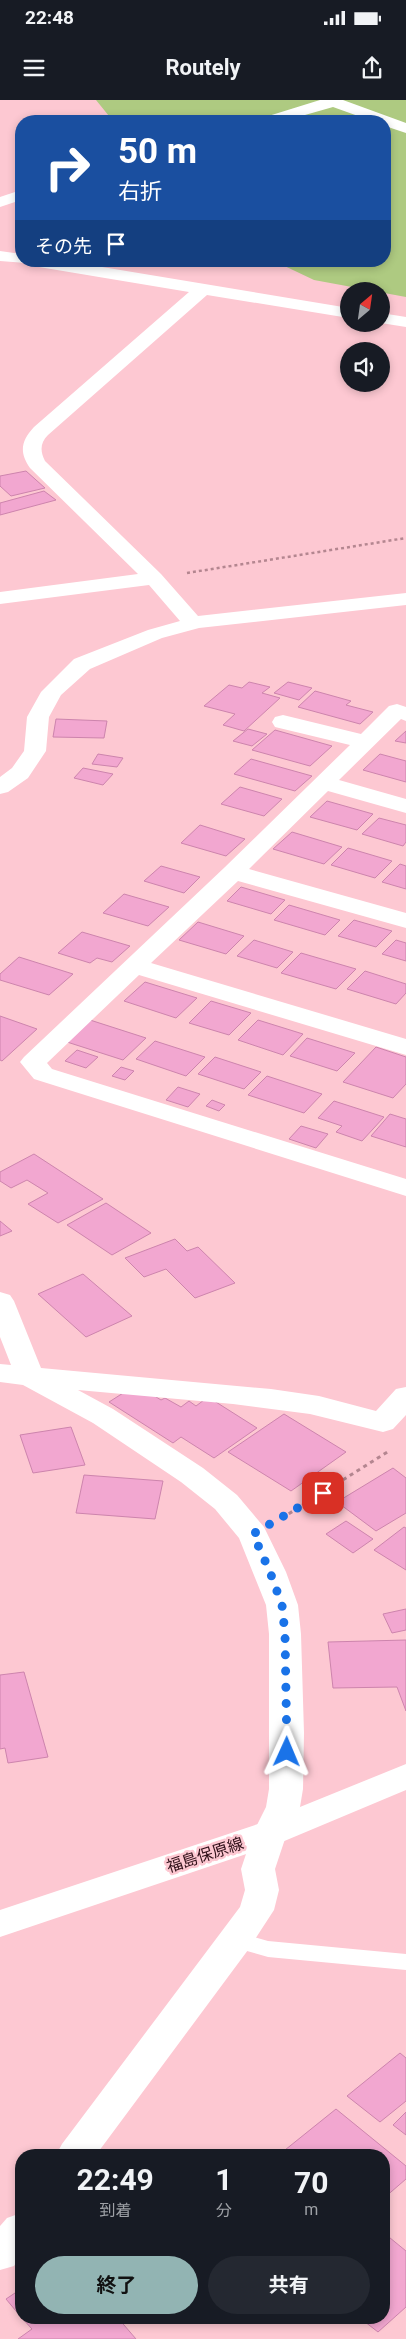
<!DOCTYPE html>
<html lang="ja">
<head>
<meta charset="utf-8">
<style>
	body { margin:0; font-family:Roboto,"Noto Sans JP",sans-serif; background:#242831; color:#f1f3f6; height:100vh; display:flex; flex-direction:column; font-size:19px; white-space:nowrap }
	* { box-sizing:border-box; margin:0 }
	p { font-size:16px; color:#9ea1a6 }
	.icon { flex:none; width:28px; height:28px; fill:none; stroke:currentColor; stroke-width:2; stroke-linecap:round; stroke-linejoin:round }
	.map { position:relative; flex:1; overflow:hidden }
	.drawer { position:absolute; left:15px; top:2049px; width:375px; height:175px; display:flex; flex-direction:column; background:#171b24; border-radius:20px; box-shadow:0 2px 8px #0003 }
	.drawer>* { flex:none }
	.top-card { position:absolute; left:15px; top:15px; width:376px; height:152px; border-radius:20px; box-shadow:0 2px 8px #0003; background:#1a4fa0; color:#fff; overflow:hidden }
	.needle { width:32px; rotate:29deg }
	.buttons { position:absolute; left:340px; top:182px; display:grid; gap:10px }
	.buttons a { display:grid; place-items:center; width:50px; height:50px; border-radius:50%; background:#171b24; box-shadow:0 2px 8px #0003; font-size:25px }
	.pin { position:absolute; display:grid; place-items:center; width:42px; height:42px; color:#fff; margin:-21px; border-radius:10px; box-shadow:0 2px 8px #0006 }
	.me { position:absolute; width:55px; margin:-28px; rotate:1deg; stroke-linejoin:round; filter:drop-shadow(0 0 4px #0008) }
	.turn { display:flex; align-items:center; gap:18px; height:105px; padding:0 20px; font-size:22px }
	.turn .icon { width:65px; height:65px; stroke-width:2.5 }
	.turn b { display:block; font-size:35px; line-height:42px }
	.then { display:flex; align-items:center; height:48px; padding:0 20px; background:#0003; gap:10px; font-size:19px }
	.eta { display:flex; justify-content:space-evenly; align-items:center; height:85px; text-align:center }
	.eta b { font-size:30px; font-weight:700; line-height:35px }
	.cta { display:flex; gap:10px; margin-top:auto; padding:10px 20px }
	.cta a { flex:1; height:58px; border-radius:30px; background:#92b4b3; color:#111; font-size:20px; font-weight:700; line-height:58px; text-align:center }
	.cta a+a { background:#242831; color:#f1f3f6 }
	.status { display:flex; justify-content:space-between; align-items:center; height:35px; padding:0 25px; background:#171b24; direction:ltr }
	.status svg { height:14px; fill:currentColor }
	header { display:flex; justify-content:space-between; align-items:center; height:65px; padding:0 20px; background:#171b24; font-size:22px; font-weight:700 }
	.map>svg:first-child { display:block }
	.green { fill:#aeca81 }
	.building { fill:#f2a7d0; stroke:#cd84ad }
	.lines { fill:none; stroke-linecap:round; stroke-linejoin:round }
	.path-far1 { stroke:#b48690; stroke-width:2.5; stroke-dasharray:3 3; stroke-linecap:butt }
	.path { stroke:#b48690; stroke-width:3; stroke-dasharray:4 4; stroke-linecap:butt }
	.lane { fill:#fff; fill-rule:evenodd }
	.street { fill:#fff; fill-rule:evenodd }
	.primary { fill:#fff; fill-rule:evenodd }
	.route { stroke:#1a73e8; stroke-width:9; stroke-dasharray:0 16.2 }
	.labels { text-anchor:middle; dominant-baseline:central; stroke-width:5; stroke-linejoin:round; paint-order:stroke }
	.near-street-label { font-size:16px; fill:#31111a; stroke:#fdc8d2 }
</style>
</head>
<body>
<div class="status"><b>22:48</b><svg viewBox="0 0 49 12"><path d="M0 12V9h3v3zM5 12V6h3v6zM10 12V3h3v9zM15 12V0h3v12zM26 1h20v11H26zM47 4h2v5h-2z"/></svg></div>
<header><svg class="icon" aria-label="menu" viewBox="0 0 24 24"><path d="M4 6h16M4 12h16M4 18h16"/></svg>Routely<svg class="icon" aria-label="share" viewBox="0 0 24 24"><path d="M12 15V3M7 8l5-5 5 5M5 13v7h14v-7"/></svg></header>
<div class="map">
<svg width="406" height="2239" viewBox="0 0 406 2239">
	<rect width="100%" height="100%" fill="#fdc8d2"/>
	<path class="green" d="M96,0H406V197L314,180L274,161H385V21H113Z"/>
	<g class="building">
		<path d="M26,371L45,388L11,396L0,386V376Z"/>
		<path d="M44,391L56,400L0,415V403Z"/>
		<path d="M249,582L270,587L262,593L280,598L244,631L223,625L235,614L204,606L229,585L242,588Z"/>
		<path d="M288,582L312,588L299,600L274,593Z"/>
		<path d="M315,591L351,601L346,605L373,612L360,624L298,607Z"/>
		<path d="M56,619L107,621L104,638L53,637Z"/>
		<path d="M248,629L267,634L252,646L233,641Z"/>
		<path d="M275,630L332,646L310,666L252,650Z"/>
		<path d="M406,631V643L395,641Z"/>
		<path d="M98,654L123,658L117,667L92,664Z"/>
		<path d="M380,654L406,661V682L363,670Z"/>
		<path d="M251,659L312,676L295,691L234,674Z"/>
		<path d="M83,668L113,674L103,685L74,678Z"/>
		<path d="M240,687L282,699L264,716L221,704Z"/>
		<path d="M327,701L373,714L357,730L310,717Z"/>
		<path d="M379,718L406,725V742L403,746L362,734Z"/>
		<path d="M200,725L245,739L226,756L181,743Z"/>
		<path d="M292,732L342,747L324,764L273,749Z"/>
		<path d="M348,748L392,761L375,778L331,765Z"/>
		<path d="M400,764L406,766V789L382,782Z"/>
		<path d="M161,766L200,777L184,793L144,781Z"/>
		<path d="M241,787L285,800L271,814L227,801Z"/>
		<path d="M124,794L169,807L148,826L103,813Z"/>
		<path d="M289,805L340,820L325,835L274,820Z"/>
		<path d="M354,820L392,831L376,847L338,836Z"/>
		<path d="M198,822L244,836L226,854L179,840Z"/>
		<path d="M82,832L130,846L112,862L97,858L90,863L58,853Z"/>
		<path d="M254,840L293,852L277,868L237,856Z"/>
		<path d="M396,840L406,843V861L382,854Z"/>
		<path d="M301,853L356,869L336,889L281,873Z"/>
		<path d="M19,857L73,874L49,895L0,880V874Z"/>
		<path d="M365,871L406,884V893L396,904L347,889Z"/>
		<path d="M145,882L197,898L176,918L124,901Z"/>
		<path d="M211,901L251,913L229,935L189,923Z"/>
		<path d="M0,916L37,929L2,961L0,960Z"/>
		<path d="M90,920L146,938L123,960L67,942Z"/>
		<path d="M258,920L303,934L283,955L238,940Z"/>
		<path d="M307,938L355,953L337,971L290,956Z"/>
		<path d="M155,941L205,957L186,976L136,959Z"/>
		<path d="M376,947L406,957V984L393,998L343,982Z"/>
		<path d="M77,950L98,957L86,968L65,961Z"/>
		<path d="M215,957L261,972L244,989L198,974Z"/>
		<path d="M121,967L134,971L125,980L112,976Z"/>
		<path d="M267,976L322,994L304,1013L248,995Z"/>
		<path d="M178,987L200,994L188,1007L166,1000Z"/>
		<path d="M212,1000L225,1005L219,1011L206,1006Z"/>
		<path d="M334,1001L384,1017L362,1041L336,1032L342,1026L318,1018Z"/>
		<path d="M390,1014L406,1019V1047L371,1036Z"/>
		<path d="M301,1026L328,1034L316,1048L289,1039Z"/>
		<path d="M34,1054L103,1099L58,1123L28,1104L48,1093L27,1080L11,1088L0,1081V1072Z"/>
		<path d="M106,1103L151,1133L112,1155L67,1125Z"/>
		<path d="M0,1121L12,1131L0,1136Z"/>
		<path d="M175,1139L187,1151L198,1147L235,1183L195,1198L166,1169L144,1177L125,1158Z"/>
		<path d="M83,1174L132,1216L86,1237L38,1194Z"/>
		<path d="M131,1288L145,1290L161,1300L165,1298L181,1307L189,1301L196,1306L208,1297L257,1328L214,1358L181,1337L173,1343L109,1302Z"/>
		<path d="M284,1314L346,1352L291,1391L228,1352Z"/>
		<path d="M71,1327L85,1365L33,1373L20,1335Z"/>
		<path d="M393,1368L406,1378V1413L376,1431L337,1402Z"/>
		<path d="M84,1375L163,1381L155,1419L76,1413Z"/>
		<path d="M346,1421L373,1439L353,1453L326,1434Z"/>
		<path d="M404,1427L406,1428V1470L374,1450Z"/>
		<path d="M406,1509V1530L392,1533L383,1514Z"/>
		<path d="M406,1540V1611L397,1587L333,1588L328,1542Z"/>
		<path d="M24,1572L48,1657L8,1663L5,1648L0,1649V1575Z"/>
		<path d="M400,1953L406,1958V2001L380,2022L347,1996Z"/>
		<path d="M336,2009L406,2066V2079L384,2098V2055L280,2054Z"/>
		<path d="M406,2012V2035L393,2025Z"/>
		<path d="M384,2133L406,2151V2207L378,2232L360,2218H384Z"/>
		<path d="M21,2189V2217L6,2199Z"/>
		<path d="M22,2218H118L136,2239H18L32,2229Z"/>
	</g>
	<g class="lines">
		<path class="path-far1" d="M187,473L406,438"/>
		<path class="path" d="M282,1418L389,1351"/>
		<path class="lane" d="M236,1832L268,1841L406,1854V1870L268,1857L229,1846L226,1840L229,1834Z"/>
		<g class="street">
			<path d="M320,0H343L406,23V33L385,26V21H372L333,7L284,21H260L262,18Z"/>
			<path d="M21,90V100L0,107V97Z"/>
			<path d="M0,151L21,154V161H66L349,208V218L207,195L48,335C40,343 40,351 45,361L161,474L198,516L406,493V505L199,528L162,538L90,569L61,595L49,617L46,651L28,678L8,692L0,694V677L12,668L24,651L27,617L41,592L74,559L148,530L180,521L149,485L0,504V492L138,474L30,368C19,352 21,341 34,327L189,192L33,166L26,163L0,161Z"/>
			<path d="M381,213L406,217V227L381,223Z"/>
			<path d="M397,604L406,607V621L401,619L339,680L406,699V713L328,691L249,769L406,813V828L238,781L151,863L406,939V955L139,875L47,963L52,969L406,1079V1096L34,979L20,962L24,957L225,767L350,645L275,627L272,622L275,617L283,615L361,634L389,606Z"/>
			<path d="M0,1192L10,1195L14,1201L41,1268L271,1289L319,1296L376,1311L396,1289L406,1287V1315L393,1329L383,1332L310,1314L233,1304L78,1290L113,1309L203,1368L237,1395L264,1427L286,1472L298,1505L301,1534L304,1633L303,1689L300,1707L287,1733L275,1769L279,1790L274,1810L248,1850L96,2055H56L62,2044L240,1807L245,1790L241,1769L253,1733L266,1707L269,1689V1534L266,1505L239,1438L215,1409L181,1382L93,1323L23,1285L0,1282V1264L11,1265L0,1237Z"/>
			<path d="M21,2113V2156L14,2166L0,2170V2126L7,2118Z"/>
		</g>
		<path class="primary" d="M406,1664V1690L282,1742L0,1837V1810L258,1724Z"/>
	</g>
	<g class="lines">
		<path class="route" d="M287,1652L285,1534L282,1505L270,1472L253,1434L323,1393"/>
	</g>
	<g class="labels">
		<g class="near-street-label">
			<text transform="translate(205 1755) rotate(-18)">福島保原線</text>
		</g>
	</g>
</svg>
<div class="buttons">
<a><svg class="needle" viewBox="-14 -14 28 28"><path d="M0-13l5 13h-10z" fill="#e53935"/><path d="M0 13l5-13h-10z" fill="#9ea1a6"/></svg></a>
<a><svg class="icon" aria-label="sound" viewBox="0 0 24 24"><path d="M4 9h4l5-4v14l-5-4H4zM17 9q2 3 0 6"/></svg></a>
</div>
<div class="pin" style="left:323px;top:1393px;background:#d93025"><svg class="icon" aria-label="arrive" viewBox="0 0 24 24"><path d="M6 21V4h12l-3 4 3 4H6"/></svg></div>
<svg class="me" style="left:287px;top:1652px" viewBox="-20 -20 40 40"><path d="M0-17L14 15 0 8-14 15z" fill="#1a73e8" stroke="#fff" stroke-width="4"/></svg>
<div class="top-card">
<div class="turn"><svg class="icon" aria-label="right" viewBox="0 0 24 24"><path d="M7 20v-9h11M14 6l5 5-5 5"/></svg><div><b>50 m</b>右折</div></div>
<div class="then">その先<svg class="icon" aria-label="arrive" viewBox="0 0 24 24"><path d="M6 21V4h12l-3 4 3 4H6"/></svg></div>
</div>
<section class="drawer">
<div class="eta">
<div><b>22:49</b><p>到着</p></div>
<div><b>1</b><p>分</p></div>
<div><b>70</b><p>m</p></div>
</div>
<div class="cta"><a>終了</a><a>共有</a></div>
</section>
</div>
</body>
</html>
